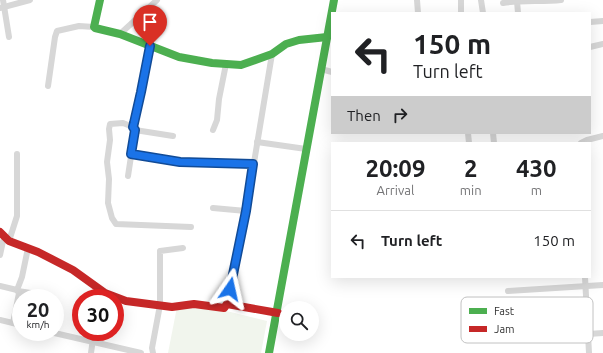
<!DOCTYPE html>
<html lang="en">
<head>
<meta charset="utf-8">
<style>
	body { margin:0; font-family:Ubuntu,sans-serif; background:#f6f6f6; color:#202124; height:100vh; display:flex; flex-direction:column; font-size:15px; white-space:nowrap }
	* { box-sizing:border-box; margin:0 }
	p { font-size:13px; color:#757577 }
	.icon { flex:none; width:22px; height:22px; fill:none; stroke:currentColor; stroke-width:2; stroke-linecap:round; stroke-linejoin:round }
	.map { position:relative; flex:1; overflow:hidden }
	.panel { position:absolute; left:331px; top:142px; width:260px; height:136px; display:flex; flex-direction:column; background:#fff; border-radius:0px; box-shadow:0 4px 16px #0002 }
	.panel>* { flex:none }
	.guide { position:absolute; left:331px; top:12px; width:260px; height:122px; border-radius:0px; box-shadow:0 4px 16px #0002; background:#fff; color:#202124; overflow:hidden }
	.fabs { position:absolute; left:279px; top:301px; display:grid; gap:8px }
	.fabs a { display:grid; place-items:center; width:40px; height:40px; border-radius:50%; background:#fff; box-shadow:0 4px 16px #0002; font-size:20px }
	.speed { position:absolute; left:12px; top:289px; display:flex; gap:8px; font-size:20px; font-weight:700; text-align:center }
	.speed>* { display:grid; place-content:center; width:52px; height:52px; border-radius:50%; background:#fff; box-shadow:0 4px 16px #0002; line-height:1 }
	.speed small { font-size:10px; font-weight:400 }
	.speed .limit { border:6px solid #d22; background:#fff; color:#111 }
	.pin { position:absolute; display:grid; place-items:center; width:34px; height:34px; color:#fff; margin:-41px -17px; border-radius:50% 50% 50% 0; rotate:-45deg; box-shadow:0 0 4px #0007 }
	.pin .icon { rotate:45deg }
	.me { position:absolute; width:44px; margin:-22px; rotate:11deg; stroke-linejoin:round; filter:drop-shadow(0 0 3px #0008) }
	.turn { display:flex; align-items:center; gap:14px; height:84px; padding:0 16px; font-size:18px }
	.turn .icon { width:52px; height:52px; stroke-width:2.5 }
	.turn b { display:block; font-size:28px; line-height:34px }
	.then { display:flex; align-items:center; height:38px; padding:0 16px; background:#0003; gap:8px; font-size:15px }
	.eta { display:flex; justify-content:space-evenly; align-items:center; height:68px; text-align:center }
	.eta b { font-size:24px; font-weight:700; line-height:28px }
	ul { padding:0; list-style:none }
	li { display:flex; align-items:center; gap:12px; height:60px; padding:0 16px; border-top:1px solid #e0e0e0 }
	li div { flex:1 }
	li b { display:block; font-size:15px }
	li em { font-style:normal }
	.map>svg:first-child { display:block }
	.green { fill:#f1f5ed }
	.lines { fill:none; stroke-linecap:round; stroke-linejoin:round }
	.street { stroke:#d7d7d7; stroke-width:6 }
	.fast { stroke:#4caf50; stroke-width:8 }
	.jam { stroke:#c62828; stroke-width:8 }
	.route-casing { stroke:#114b97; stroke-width:10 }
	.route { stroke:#1a73e8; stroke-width:7 }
	.key { fill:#fff; stroke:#c2c2c2; stroke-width:1 }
	.key-label { font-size:11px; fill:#333 }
</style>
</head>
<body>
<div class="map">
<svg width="603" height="353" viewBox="0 0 603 353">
	<rect width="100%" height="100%" fill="#fff"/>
	<path class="green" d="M206,306L267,321L261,353H168L177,307Z"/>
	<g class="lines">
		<g class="street">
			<path d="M3,0L9,37"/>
			<path d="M417,0L418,13"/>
			<path d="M481,0L483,13"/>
			<path d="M517,1L518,13"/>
			<path d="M503,3C522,0 542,2 561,0"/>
			<path d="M0,8L30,0"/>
			<path d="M461,13V0"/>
			<path d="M590,22L603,21"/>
			<path d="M120,34L157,0"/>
			<path d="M590,47L603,44"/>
			<path d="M321,69L332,72"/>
			<path d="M48,86L55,37L57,31L79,26L94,27"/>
			<path d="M133,127L123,123L110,124L109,129L110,140L107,162L109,179L108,203L112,218L116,224L191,227"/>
			<path d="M135,130L173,136"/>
			<path d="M213,130L217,120L219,99L226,64"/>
			<path d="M468,133L469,143"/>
			<path d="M493,133L494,143"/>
			<path d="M257,142L306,149"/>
			<path d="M581,143L587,140L603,136"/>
			<path d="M131,155L180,162L253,164"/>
			<path d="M128,176L135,130L133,127V123L141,92L150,46"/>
			<path d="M213,208L246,211"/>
			<path d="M9,241L17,216V154"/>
			<path d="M0,255L3,241L6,238"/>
			<path d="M585,277L589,353"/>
			<path d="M0,286L17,290"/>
			<path d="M18,291L43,295"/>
			<path d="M508,291L603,285"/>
			<path d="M227,304L246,211L272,54"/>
			<path d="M0,320L21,325"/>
			<path d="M13,323L19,293L17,290L22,277L28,248"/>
			<path d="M50,332L141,353"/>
			<path d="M516,339L603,333"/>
			<path d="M91,353L94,332"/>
			<path d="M153,353L152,348L160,305V251L183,248"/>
		</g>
		<g class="fast">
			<path d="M100,0L94,27L95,28L120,34L179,57L212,63L241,65L272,54L286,44L299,40L327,37"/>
			<path d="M269,353L334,0"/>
		</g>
		<path class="jam" d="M0,232L9,241L38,252L73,270L105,293L126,301L172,307L194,304L224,308L227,304L278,313"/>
	</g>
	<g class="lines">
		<defs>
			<path id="route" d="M150,46L141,92L134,123L133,127L135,130L131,154L180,162L253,164L246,211L230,289"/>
		</defs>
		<use href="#route" class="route-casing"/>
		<use href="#route" class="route"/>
	</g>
	<rect x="461" y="297" width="132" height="46" rx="6" class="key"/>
	<rect x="469" y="308" width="18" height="6" fill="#4caf50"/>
	<rect x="469" y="326" width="18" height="6" fill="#c62828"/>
	<g class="key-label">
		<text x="494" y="315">Fast</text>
		<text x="494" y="333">Jam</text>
	</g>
</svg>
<div class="fabs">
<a><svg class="icon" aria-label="search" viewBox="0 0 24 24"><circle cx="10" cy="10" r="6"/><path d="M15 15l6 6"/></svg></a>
</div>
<div class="speed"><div>20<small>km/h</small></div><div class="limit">30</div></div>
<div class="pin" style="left:150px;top:46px;background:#d93025"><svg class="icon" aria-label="arrive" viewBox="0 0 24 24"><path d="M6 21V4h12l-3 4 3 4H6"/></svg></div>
<svg class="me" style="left:230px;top:289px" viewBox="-20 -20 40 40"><path d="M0-17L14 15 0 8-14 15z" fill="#1a73e8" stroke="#fff" stroke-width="4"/></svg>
<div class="guide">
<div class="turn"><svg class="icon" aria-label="left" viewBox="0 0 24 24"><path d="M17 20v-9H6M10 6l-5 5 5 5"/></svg><div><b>150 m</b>Turn left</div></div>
<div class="then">Then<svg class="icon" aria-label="right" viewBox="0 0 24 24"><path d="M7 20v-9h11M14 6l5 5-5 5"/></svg></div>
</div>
<section class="panel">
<div class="eta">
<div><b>20:09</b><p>Arrival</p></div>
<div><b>2</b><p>min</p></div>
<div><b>430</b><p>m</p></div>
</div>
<ul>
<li><svg class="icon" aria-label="left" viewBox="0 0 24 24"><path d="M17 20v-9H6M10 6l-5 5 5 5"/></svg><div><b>Turn left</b></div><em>150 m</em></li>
</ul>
</section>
</div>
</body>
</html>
